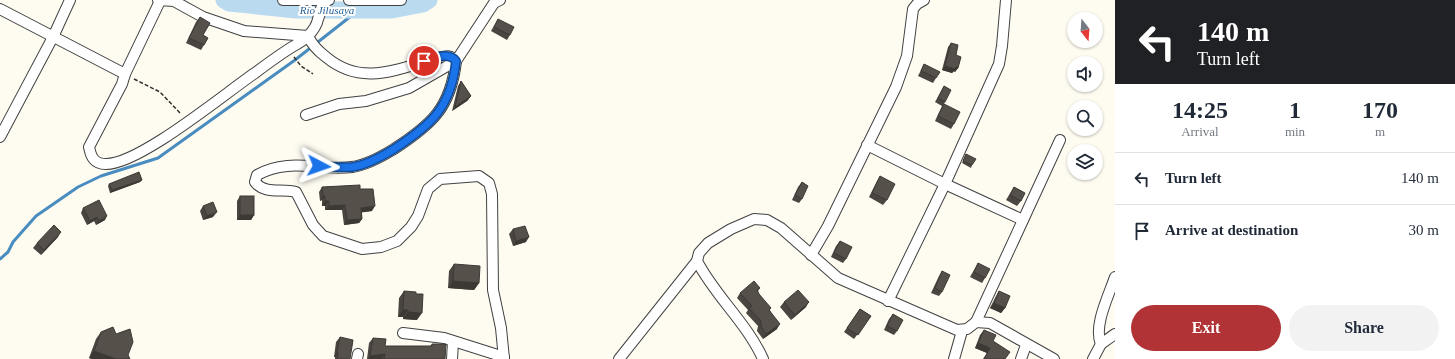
<!DOCTYPE html>
<html lang="en">
<head>
<meta charset="utf-8">
<style>
	body { margin:0; font-family:"Times New Roman",serif; background:#f2f2f3; color:#1f2937; height:100vh; display:flex; flex-direction:column; font-size:15px; white-space:nowrap }
	* { box-sizing:border-box; margin:0 }
	p { font-size:13px; color:#747a83 }
	.icon { flex:none; width:22px; height:22px; fill:none; stroke:currentColor; stroke-width:2; stroke-linecap:round; stroke-linejoin:round }
	.map { position:relative; flex:1; overflow:hidden }
	.side { display:flex; flex-direction:column; background:#fff; width:340px }
	.side>* { flex:none }
	.hud { background:#202124; color:#fff; overflow:hidden }
	.needle { width:26px; rotate:163deg }
	.tools { position:absolute; left:1067px; top:12px; display:grid; gap:8px }
	.tools a { display:grid; place-items:center; width:36px; height:36px; border-radius:50%; background:#fff; box-shadow:0 1px 3px #0004; font-size:20px }
	.pin { position:absolute; display:grid; place-items:center; width:34px; height:34px; color:#fff; margin:-17px; border:2px solid #fff; border-radius:50%; box-shadow:0 1px 4px #0007 }
	.me { position:absolute; width:44px; margin:-22px; rotate:94deg; stroke-linejoin:round; filter:drop-shadow(0 0 3px #0008) }
	.turn { display:flex; align-items:center; gap:14px; height:84px; padding:0 16px; font-size:18px }
	.turn .icon { width:52px; height:52px; stroke-width:2.5 }
	.turn b { display:block; font-size:28px; line-height:34px }
	.eta { display:flex; justify-content:space-evenly; align-items:center; height:68px; text-align:center }
	.eta b { font-size:24px; font-weight:700; line-height:28px }
	.action { display:flex; gap:8px; margin-top:auto; padding:8px 16px }
	.action a { flex:1; height:46px; border-radius:24px; background:#b13335; color:#fff; font-size:16px; font-weight:700; line-height:46px; text-align:center }
	.action a+a { background:#f2f2f3; color:#1f2937 }
	ul { padding:0; list-style:none }
	li { display:flex; align-items:center; gap:12px; height:52px; padding:0 16px; border-top:1px solid #e0e1e3 }
	li div { flex:1 }
	li b { display:block; font-size:15px }
	li em { font-style:normal }
	main { display:flex; flex:1; min-height:0 }
	.map>svg:first-child { display:block }
	.lines { fill:none; stroke-linecap:round; stroke-linejoin:round }
	.stream { stroke:#488cc0; stroke-width:3 }
	.river { stroke:#badaf0; stroke-width:17 }
	.minor-casing { stroke:#414141; stroke-width:12 }
	.path { stroke:#303030; stroke-width:1.5; stroke-dasharray:4 2; stroke-linecap:butt }
	.minor { stroke:#fff; stroke-width:10 }
	.wall { fill:#4a4540 }
	.shaded-wall { fill:#3c3834 }
	.building { fill:#56504b; stroke:#3c3834 }
	.route-casing { stroke:#114b97; stroke-width:10 }
	.route { stroke:#1a73e8; stroke-width:7 }
	.labels { text-anchor:middle; dominant-baseline:central; stroke-width:4; stroke-linejoin:round; paint-order:stroke }
	.water-label { font-size:11px; font-style:italic; fill:#235f94; stroke:#fff }
</style>
</head>
<body>
<main>
<div class="map">
<svg width="1115" height="359" viewBox="0 0 1115 359">
	<rect width="100%" height="100%" fill="#fefbf1"/>
	<g class="lines">
		<path class="stream" d="M0,259L8,252L13,242L36,216L78,187L101,176L158,158L295,60L360,9"/>
		<path class="river" d="M224,0L229,3L296,10H392L423,4L429,0"/>
		<defs>
			<g id="minor">
				<path d="M158,0L174,1L203,17L244,31L308,36"/>
				<path d="M283,0H329"/>
				<path d="M349,0H401"/>
				<path d="M160,1L125,74L122,84L89,147C91,157 94,164 106,164C140,164 224,94 255,73C267,64 279,55 292,47C297,44 303,41 307,37C311,33 317,25 318,19C322,10 318,9 326,1"/>
				<path d="M0,9L125,74"/>
				<path d="M308,36C312,45 318,51 326,57C362,87 397,69 437,58C445,56 451,54 456,61C451,108 431,125 394,149C381,157 367,165 352,167C319,171 289,157 257,175L255,182C265,195 282,188 296,192L313,225L323,236L362,249L381,247L397,241L411,227L418,216L428,189L440,179L479,176L489,183L492,194L493,290L501,328L504,359"/>
				<path d="M306,115L339,104L366,101L409,88L456,61L494,3L500,0"/>
				<path d="M0,137L53,37L70,0"/>
				<path d="M867,145L945,184L1023,220"/>
				<path d="M811,255L828,226L896,87L907,56L913,9L917,4L924,0"/>
				<path d="M888,301L945,184L999,64L1002,46L1006,0"/>
				<path d="M976,322L1060,140"/>
				<path d="M403,333L444,338L504,357"/>
				<path d="M1101,344C1093,326 1109,295 1115,277"/>
				<path d="M357,359L358,354"/>
				<path d="M452,359L453,342"/>
				<path d="M619,359L697,261"/>
				<path d="M763,359C747,323 715,296 697,261L699,253L708,243L731,229L754,219L767,220L781,228L838,278L957,330L967,329L976,322L990,323L1054,359"/>
				<path d="M954,359L962,331"/>
				<path d="M1021,359L1026,345"/>
				<path d="M1093,359L1101,344L1115,334"/>
			</g>
		</defs>
		<use href="#minor" class="minor-casing"/>
		<g class="path">
			<path d="M294,57L301,66L313,74"/>
			<path d="M134,79L160,92L181,114"/>
		</g>
		<use href="#minor" class="minor"/>
	</g>
	<g class="wall">
		<path d="M200,17L204,45L201,50L186,43L196,22Z"/>
		<path d="M498,19L510,35L507,40L491,31Z"/>
		<path d="M951,43L956,55L958,68L955,72L954,71L952,73L942,70L948,47Z"/>
		<path d="M924,64L936,78L933,83L918,76Z"/>
		<path d="M461,81L471,96L467,101L452,111L458,86Z"/>
		<path d="M944,86L945,102L944,104L954,124L951,129L935,121L942,106L935,102Z"/>
		<path d="M966,154L972,165L971,168L962,163Z"/>
		<path d="M880,176L887,200L883,205L869,197L877,181Z"/>
		<path d="M142,180L140,182L110,193L108,186L109,184Z"/>
		<path d="M802,182V199L799,203L792,200L798,187Z"/>
		<path d="M322,187L360,189L372,211L362,212V219L359,223L344,225L342,210H325V206H322V200L320,201L319,192Z"/>
		<path d="M1014,187L1021,201L1017,206L1006,200Z"/>
		<path d="M240,196L254,215L251,220H237V201Z"/>
		<path d="M203,206L213,217L203,220L200,211Z"/>
		<path d="M83,208L105,220L96,225L94,221L87,225L81,213Z"/>
		<path d="M513,229L526,242L513,246L509,234Z"/>
		<path d="M58,237L41,255L33,248L37,243Z"/>
		<path d="M840,241L846,259L843,263L831,257L836,246Z"/>
		<path d="M978,263L985,278L982,283L970,277Z"/>
		<path d="M454,264L479,283L474,290L448,288L449,271Z"/>
		<path d="M942,271V292L939,296L931,293L939,276Z"/>
		<path d="M760,288L758,291L759,294L770,310L777,329L763,339L757,331L758,326L746,313L748,310L737,298L740,293Z"/>
		<path d="M404,291L416,294L417,320L403,319V317H398L399,298Z"/>
		<path d="M999,291L1005,308L1001,313L990,308L996,296Z"/>
		<path d="M784,302L806,307L791,320L780,307Z"/>
		<path d="M860,309L871,316L854,339L844,332Z"/>
		<path d="M893,314L897,331L894,335L884,330L889,319Z"/>
		<path d="M984,330L993,341L1005,359H983L987,353L975,348L980,335Z"/>
		<path d="M101,332L116,334L130,359H92L89,358L96,339Z"/>
		<path d="M340,337L350,359H335V357H334L336,342Z"/>
		<path d="M373,338L385,346H430L432,344L445,359H367L369,343Z"/>
	</g>
	<g class="shaded-wall">
		<path d="M945,66L956,67L958,68L955,72L954,71L952,73L942,70Z"/>
		<path d="M471,96L467,101L452,111L455,107Z"/>
		<path d="M142,180L140,182L110,193L112,190Z"/>
		<path d="M323,196H325L322,200L320,201Z"/>
		<path d="M325,201H329L325,206H322Z"/>
		<path d="M345,205L342,210H325L329,206Z"/>
		<path d="M375,206L372,211L358,213L361,208Z"/>
		<path d="M217,212L213,217L203,220L207,216Z"/>
		<path d="M240,215H254L251,220H237Z"/>
		<path d="M107,216L105,220L96,225L99,221Z"/>
		<path d="M97,217L94,221L87,225L90,221Z"/>
		<path d="M362,219L359,223L344,225L347,220Z"/>
		<path d="M61,232L58,237L41,255L44,250Z"/>
		<path d="M529,237L526,242L513,246L516,241Z"/>
		<path d="M453,281L479,283L474,290L448,288Z"/>
		<path d="M809,302L806,307L791,320L795,315Z"/>
		<path d="M994,303L1005,308L1001,313L990,308Z"/>
		<path d="M403,310H408L403,317H398Z"/>
		<path d="M408,312L422,313L417,320L403,319Z"/>
		<path d="M780,324L777,329L763,339L766,334Z"/>
		<path d="M978,343L990,348L987,353L975,348Z"/>
		<path d="M94,351L116,359H92L89,358Z"/>
		<path d="M337,352L338,353L335,357H334Z"/>
		<path d="M385,354L381,359H368L370,356Z"/>
	</g>
	<g class="building">
		<path d="M200,17L210,23L203,35L208,38L204,45L189,38Z"/>
		<path d="M498,19L514,27L510,35L494,27Z"/>
		<path d="M951,43L958,45L956,55L961,57L958,68L956,67L955,69L945,66Z"/>
		<path d="M924,64L940,72L936,78L921,71Z"/>
		<path d="M461,81L471,96L455,107Z"/>
		<path d="M944,86L951,90L945,102L938,98Z"/>
		<path d="M944,104L960,112L954,124L938,116Z"/>
		<path d="M966,154L976,159L972,165L963,161Z"/>
		<path d="M139,172L142,180L112,190L109,184Z"/>
		<path d="M880,176L895,184L887,200L872,193Z"/>
		<path d="M802,182L808,186L802,199L795,195Z"/>
		<path d="M360,185V189H373L375,206L361,208L362,219L347,220L345,205L329,206V201H325V196H323L322,187Z"/>
		<path d="M1014,187L1025,193L1021,201L1010,195Z"/>
		<rect x="240" y="196" width="14" height="19"/>
		<path d="M99,200L107,216L99,221L97,217L90,221L83,208Z"/>
		<path d="M213,202L217,212L207,216L203,206Z"/>
		<path d="M54,225L61,232L44,250L37,243Z"/>
		<path d="M525,226L529,237L516,241L513,229Z"/>
		<path d="M840,241L852,247L846,259L834,253Z"/>
		<path d="M978,263L990,269L985,278L974,272Z"/>
		<path d="M454,264L480,266L479,283L453,281Z"/>
		<path d="M942,271L950,275L942,292L935,288Z"/>
		<path d="M754,281L760,288L757,290L759,294L771,308L769,310L780,324L766,334L761,326V321L749,308L752,306L740,293Z"/>
		<path d="M798,290L809,302L795,315L784,302Z"/>
		<path d="M404,291L416,292V294H423L422,313L408,312V310H403Z"/>
		<path d="M999,291L1010,296L1005,308L994,303Z"/>
		<path d="M860,309L871,316L858,335L847,328Z"/>
		<path d="M893,314L903,320L897,331L887,326Z"/>
		<path d="M113,327L116,334L130,329L133,342L128,355L130,359H116L94,351L101,332Z"/>
		<path d="M984,330L996,335L993,341L1010,352L1005,359H984L990,348L978,343Z"/>
		<path d="M340,337L353,340L350,359H337L338,353L337,352Z"/>
		<path d="M373,338L386,339L385,346H432V344H446L445,359H384L385,354L370,356Z"/>
	</g>
	<g class="lines">
		<defs>
			<path id="route" d="M319,166C330,167 341,168 352,167C367,165 381,157 394,149C431,125 451,108 456,61C448,51 434,59 424,61"/>
		</defs>
		<use href="#route" class="route-casing"/>
		<use href="#route" class="route"/>
	</g>
	<g class="labels">
		<g class="water-label">
			<text x="327" y="10">Río Jilusaya</text>
		</g>
	</g>
</svg>
<div class="tools">
<a><svg class="needle" viewBox="-14 -14 28 28"><path d="M0-13l5 13h-10z" fill="#e53935"/><path d="M0 13l5-13h-10z" fill="#747a83"/></svg></a>
<a><svg class="icon" aria-label="sound" viewBox="0 0 24 24"><path d="M4 9h4l5-4v14l-5-4H4zM17 9q2 3 0 6"/></svg></a>
<a><svg class="icon" aria-label="search" viewBox="0 0 24 24"><circle cx="10" cy="10" r="6"/><path d="M15 15l6 6"/></svg></a>
<a><svg class="icon" aria-label="layers" viewBox="0 0 24 24"><path d="M12 4l9 5-9 5-9-5zM3 14l9 5 9-5"/></svg></a>
</div>
<div class="pin" style="left:424px;top:61px;background:#d93025"><svg class="icon" aria-label="arrive" viewBox="0 0 24 24"><path d="M6 21V4h12l-3 4 3 4H6"/></svg></div>
<svg class="me" style="left:319px;top:166px" viewBox="-20 -20 40 40"><path d="M0-17L14 15 0 8-14 15z" fill="#1a73e8" stroke="#fff" stroke-width="4"/></svg>
</div>
<section class="side">
<div class="hud">
<div class="turn"><svg class="icon" aria-label="left" viewBox="0 0 24 24"><path d="M17 20v-9H6M10 6l-5 5 5 5"/></svg><div><b>140 m</b>Turn left</div></div>
</div>
<div class="eta">
<div><b>14:25</b><p>Arrival</p></div>
<div><b>1</b><p>min</p></div>
<div><b>170</b><p>m</p></div>
</div>
<ul>
<li><svg class="icon" aria-label="left" viewBox="0 0 24 24"><path d="M17 20v-9H6M10 6l-5 5 5 5"/></svg><div><b>Turn left</b></div><em>140 m</em></li>
<li><svg class="icon" aria-label="arrive" viewBox="0 0 24 24"><path d="M6 21V4h12l-3 4 3 4H6"/></svg><div><b>Arrive at destination</b></div><em>30 m</em></li>
</ul>
<div class="action"><a>Exit</a><a>Share</a></div>
</section>
</main>
</body>
</html>
